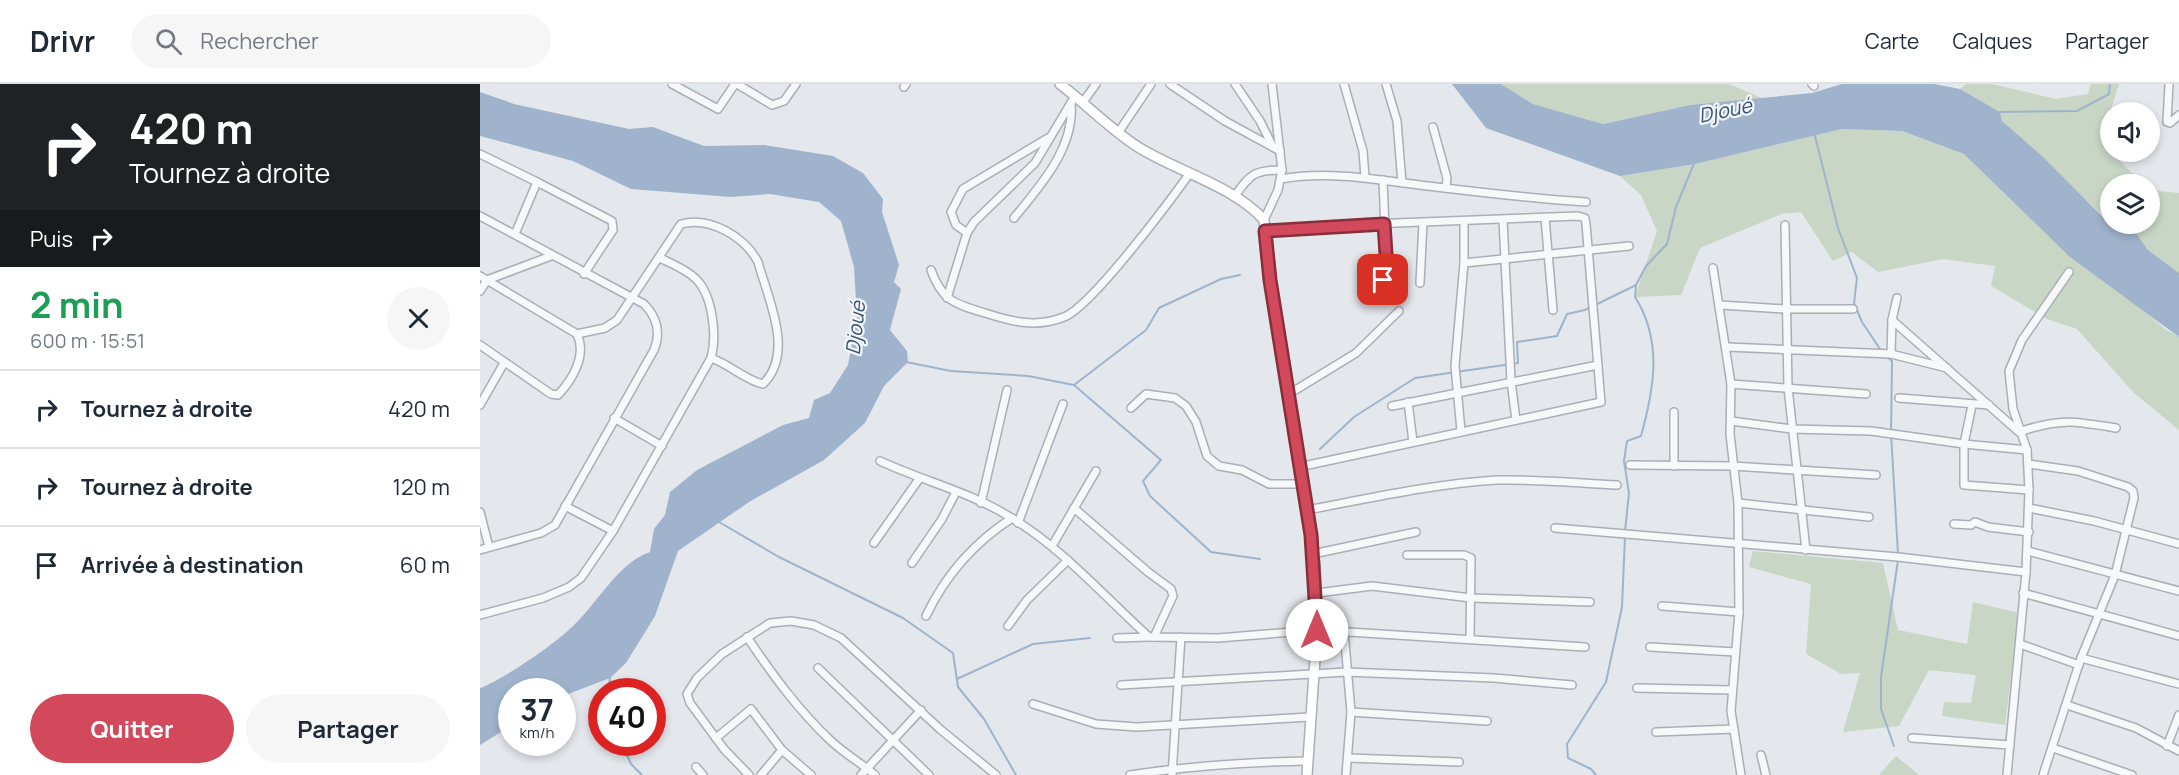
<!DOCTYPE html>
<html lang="fr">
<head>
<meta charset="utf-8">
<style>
	body { margin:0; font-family:Manrope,sans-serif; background:#f6f6f7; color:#1f2937; height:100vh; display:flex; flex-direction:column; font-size:22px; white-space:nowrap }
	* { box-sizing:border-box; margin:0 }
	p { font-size:20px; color:#747a83 }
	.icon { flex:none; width:33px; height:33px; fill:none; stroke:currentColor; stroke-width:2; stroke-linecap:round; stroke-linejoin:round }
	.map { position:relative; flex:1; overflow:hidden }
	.details { display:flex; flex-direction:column; background:#fff; width:480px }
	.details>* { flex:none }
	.guide { background:#202124; color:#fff; overflow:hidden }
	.tools { position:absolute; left:1620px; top:18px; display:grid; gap:12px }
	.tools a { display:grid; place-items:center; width:60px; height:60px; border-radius:50%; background:#fff; box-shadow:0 3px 9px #0003; font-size:30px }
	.speed { position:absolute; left:18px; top:594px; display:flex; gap:12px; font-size:30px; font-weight:700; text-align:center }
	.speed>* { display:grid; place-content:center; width:78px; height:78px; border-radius:50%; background:#fff; box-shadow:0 3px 9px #0003; line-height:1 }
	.speed small { font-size:15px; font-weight:400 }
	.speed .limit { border:9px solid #d22; background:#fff; color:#111 }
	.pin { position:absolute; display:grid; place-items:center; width:51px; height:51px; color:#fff; margin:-26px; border-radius:12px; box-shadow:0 3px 9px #0006 }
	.me { position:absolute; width:66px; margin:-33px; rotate:0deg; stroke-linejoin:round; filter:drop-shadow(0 0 4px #0008) }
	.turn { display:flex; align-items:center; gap:21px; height:126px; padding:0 30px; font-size:27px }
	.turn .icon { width:78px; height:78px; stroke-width:2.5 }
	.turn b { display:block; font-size:42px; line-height:51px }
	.then { display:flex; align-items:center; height:57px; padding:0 30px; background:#0003; gap:12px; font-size:22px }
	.round { display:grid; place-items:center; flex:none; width:63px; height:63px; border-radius:32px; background:#f6f6f7 }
	.overview { display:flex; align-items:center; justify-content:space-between; height:102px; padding:0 30px }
	h1 { font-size:36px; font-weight:700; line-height:45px; color:#1e9e55 }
	.cta { display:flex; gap:12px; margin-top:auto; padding:12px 30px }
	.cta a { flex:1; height:69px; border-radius:36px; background:#d1495b; color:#fff; font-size:24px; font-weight:700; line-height:69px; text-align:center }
	.cta a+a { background:#f6f6f7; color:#1f2937 }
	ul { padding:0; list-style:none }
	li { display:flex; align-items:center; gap:18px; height:78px; padding:0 30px; border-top:2px solid #e0e1e3 }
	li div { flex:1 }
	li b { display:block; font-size:22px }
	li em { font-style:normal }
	header { display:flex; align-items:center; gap:36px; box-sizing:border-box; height:84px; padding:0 30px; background:#fff; border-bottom:2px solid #e0e1e3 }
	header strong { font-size:28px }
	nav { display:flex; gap:33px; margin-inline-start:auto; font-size:21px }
	.search { width:420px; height:54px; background:#f6f6f7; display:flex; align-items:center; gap:15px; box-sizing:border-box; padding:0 21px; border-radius:33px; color:#747a83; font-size:22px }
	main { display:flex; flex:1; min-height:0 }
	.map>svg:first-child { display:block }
	.green { fill:#c9d6c5 }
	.water { fill:#9fb4cc }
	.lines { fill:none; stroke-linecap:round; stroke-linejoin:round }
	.stream { stroke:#9fb4cc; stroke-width:2 }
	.street-casing { stroke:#a9aeb7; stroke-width:10 }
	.secondary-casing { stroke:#a9aeb7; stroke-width:12 }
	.street { stroke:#f7f8fa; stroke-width:7 }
	.secondary { stroke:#fff; stroke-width:9 }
	.route-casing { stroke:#882f3b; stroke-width:15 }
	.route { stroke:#d1495b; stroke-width:10 }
	.labels { text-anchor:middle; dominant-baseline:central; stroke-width:4.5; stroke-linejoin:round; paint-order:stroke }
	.water-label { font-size:20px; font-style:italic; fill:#34527a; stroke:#f4f6f9 }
</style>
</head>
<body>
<header>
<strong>Drivr</strong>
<div class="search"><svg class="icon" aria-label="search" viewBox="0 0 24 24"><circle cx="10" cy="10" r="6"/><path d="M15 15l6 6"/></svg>Rechercher</div>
<nav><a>Carte</a><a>Calques</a><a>Partager</a></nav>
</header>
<main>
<section class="details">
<div class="guide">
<div class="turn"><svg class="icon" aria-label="right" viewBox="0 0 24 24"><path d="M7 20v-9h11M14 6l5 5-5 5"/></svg><div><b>420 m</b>Tournez à droite</div></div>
<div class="then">Puis<svg class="icon" aria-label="right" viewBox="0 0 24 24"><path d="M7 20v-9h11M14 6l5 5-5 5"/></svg></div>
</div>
<div class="overview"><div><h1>2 min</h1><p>600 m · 15:51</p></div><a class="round"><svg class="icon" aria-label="close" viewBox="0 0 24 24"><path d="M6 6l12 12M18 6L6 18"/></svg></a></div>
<ul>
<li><svg class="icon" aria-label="right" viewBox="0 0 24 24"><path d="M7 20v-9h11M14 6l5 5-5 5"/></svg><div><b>Tournez à droite</b></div><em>420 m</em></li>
<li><svg class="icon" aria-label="right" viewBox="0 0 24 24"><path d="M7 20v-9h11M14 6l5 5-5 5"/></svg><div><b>Tournez à droite</b></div><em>120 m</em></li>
<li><svg class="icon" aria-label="arrive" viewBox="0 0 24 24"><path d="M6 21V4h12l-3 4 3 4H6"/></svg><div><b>Arrivée à destination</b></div><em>60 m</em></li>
</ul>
<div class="cta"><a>Quitter</a><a>Partager</a></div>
</section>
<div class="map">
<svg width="1699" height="691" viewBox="0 0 1699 691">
	<rect width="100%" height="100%" fill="#e4e7ec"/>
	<g class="green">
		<path d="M1021,0H1249L1284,15L1210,21L1123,40L1053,20Z"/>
		<path d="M1486,0H1512L1576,15L1608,10L1611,0H1639L1630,28L1629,66L1663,100H1630V138L1522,37L1520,28L1480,5Z"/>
		<path d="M1362,45L1422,47L1484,70L1686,246L1699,253V346L1654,309L1597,245L1567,235L1511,202L1515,182L1463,175L1398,188L1372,168L1353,177L1321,128L1301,130L1220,164L1201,211L1155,213L1177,147L1161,111L1140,92L1215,80Z"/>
		<path d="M1670,106L1699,109V189L1668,166L1651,142L1640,140H1670Z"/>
		<path d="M1273,467L1403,479L1418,546L1487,560L1493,518L1539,529L1525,641L1462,632L1464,618L1491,619L1496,591L1449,586L1419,642L1363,648L1380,589L1361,590L1326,570L1331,500L1269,483Z"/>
		<path d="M1416,672L1439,691H1399Z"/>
	</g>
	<g class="water">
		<path d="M972,0H1021L1053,20L1123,40L1210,21L1332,9L1362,0H1454L1480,5L1520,28L1522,37L1562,72L1630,140L1651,142L1668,166L1699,189V253L1590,173L1484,70L1422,47L1362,45L1215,80L1140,92L1006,44Z"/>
		<path d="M0,8L34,20L149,45L173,43L224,62L284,61L353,72L383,89L403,115L402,128L419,181L414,198L421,205L410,246L427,267L428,278L404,302L385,339L344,376L269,418L198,467L175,532L146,579L130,594L83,612L82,608H32L31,642L0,661V604C23,596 78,558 95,540C119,517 138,479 170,468L174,445L185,431L190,408L217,386L303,341L329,334L334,316L350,309L368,281L377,233L374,183L361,137L339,118L290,110L251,113L151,105L93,77L0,52Z"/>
	</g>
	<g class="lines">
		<g class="stream">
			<path d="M1518,31L1520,28L1597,27L1629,10L1630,0"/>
			<path d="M1334,48L1358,144L1377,194L1374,219L1382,238L1402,268"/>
			<path d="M1406,272L1412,277L1411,349L1418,470"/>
			<path d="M426,278L471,287L548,292L594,301L681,376L663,397L670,412L731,468L780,475"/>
			<path d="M594,301L666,246L679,224L741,195L760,191"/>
			<path d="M840,365L874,333L935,294L1038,279L1037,258L1077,252L1087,230L1105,226L1156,201"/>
			<path d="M239,438L299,473L423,534L473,569L478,603L504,635L536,691"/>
			<path d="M1145,447L1149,409L1144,377L1147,357L1161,352C1174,305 1183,257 1155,213L1156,201L1166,182L1187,160L1196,123L1215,77"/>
			<path d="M477,595L553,560L610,554"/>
			<path d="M128,608L130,594"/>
			<path d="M141,658L151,680L162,691"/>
			<path d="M1414,662L1401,625V593L1418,476"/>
			<path d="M1116,691L1111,685L1088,674L1087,660L1126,598L1142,523L1145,453"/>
		</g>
		<defs>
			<g id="street">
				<path d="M192,0L238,25L255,0"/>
				<path d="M257,0L292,21L304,17L316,0"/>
				<path d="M690,0L745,37L800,67"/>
				<path d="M755,0L780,37L793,63"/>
				<path d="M864,0L883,67L885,93"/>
				<path d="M906,0L917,37L922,99"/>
				<path d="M1332,0L1334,2"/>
				<path d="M1689,0L1687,38L1690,39L1699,31"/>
				<path d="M424,3L426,0"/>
				<path d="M603,18L616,0"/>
				<path d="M953,43L967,94L966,104"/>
				<path d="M638,49L671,0"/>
				<path d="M0,70L57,98L35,150"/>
				<path d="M801,95C853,86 904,97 956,103C1006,109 1056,115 1106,118"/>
				<path d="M57,98L132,137L133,146L104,190"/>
				<path d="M754,113C770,91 773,86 802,86"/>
				<path d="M0,132L164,220C177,233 181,249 174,266L75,441L61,449L0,466"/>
				<path d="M534,134C560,102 595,64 591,19"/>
				<path d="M1065,134L1073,226"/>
				<path d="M784,136L798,106L802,86L792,0"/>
				<path d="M1023,136L1031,297L1036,336"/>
				<path d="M1305,141L1308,304L1326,466"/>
				<path d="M785,147L838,142L1098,132L1105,134L1106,140L1121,318L819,383"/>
				<path d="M487,149L476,141L471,128L483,105L568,54"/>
				<path d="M984,179L1149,162"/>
				<path d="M1233,184L1251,300L1250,350L1258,419L1259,528L1251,627L1261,691"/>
				<path d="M451,186C462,217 475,220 505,229C533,238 556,244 584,233C611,223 690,117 710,89"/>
				<path d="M0,192L97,250L125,244L137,236L201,140C230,132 265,153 278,178C288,215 315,269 283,300C267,297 249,280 231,274"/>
				<path d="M903,196L906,170L903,96"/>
				<path d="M940,199L943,139"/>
				<path d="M0,207L7,196L71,172"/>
				<path d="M467,214L487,149L494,138L555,79L595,12"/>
				<path d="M1240,221L1306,225H1373"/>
				<path d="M1412,236L1539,348C1579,334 1595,337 1636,344"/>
				<path d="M0,261L71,310L78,311C93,295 107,271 97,250"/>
				<path d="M1247,263L1411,270L1467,284"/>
				<path d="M1411,270L1412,236L1417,214"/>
				<path d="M1251,300L1386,310"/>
				<path d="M809,310L876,269L919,227"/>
				<path d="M1419,314L1509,321"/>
				<path d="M928,318L933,358"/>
				<path d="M0,321L24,279"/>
				<path d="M1492,321L1484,360V401L1549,406"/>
				<path d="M912,322L1118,281"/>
				<path d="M651,324L666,310L695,314L706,322L716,338L727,372L739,382L762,386L789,400H822"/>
				<path d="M1194,328V382"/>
				<path d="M134,334L182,362"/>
				<path d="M1251,337L1312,345L1391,347L1484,360L1547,366"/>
				<path d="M981,347L975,282L984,179V137"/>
				<path d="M400,377C443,397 490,408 530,433C582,464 624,512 669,553L738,554L837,546L1105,563"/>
				<path d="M1549,380L1598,387L1648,403L1653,407L1654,414L1635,491L1601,574L1563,691"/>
				<path d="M1150,381L1252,382L1396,391"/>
				<path d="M501,419L527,306"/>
				<path d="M1258,419L1389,433"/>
				<path d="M85,422L133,447"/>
				<path d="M594,424L668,488L691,505L693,512L674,553"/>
				<path d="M1549,424L1614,437L1699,460"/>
				<path d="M827,426C891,414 953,400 1017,396C1056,395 1097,399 1137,401"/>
				<path d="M0,428L9,463"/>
				<path d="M538,439L583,320"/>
				<path d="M1474,440L1491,441L1495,438L1508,443L1549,448"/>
				<path d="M1075,444L1418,473L1546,488"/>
				<path d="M394,459L439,395"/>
				<path d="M572,462L616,387"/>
				<path d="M1548,467L1699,507"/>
				<path d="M833,470L936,448"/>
				<path d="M927,471H984L991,474L990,554"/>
				<path d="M432,479L462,435L476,408"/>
				<path d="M837,509L892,502L991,514L1110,518"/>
				<path d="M1543,509L1699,552"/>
				<path d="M1182,522L1259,528"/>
				<path d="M0,531L63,514L89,503L101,494L133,447L231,274C237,252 233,212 216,195C206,185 192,180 180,174"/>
				<path d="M446,532C465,492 495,458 532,434"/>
				<path d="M528,542L547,516L588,476"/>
				<path d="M864,547L871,628L866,691"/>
				<path d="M267,553C292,590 318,626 351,657C365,670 381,679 395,691"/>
				<path d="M637,554L669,553"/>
				<path d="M1540,560L1599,581"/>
				<path d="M1170,563L1255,568"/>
				<path d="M1601,574L1699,600"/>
				<path d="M338,584L449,691"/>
				<path d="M641,601L866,588L1014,594L1092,601"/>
				<path d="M1157,604L1251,606"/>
				<path d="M553,620L616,640L657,643L830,633"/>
				<path d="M1587,621L1656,644L1699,667"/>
				<path d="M871,628L1007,637"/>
				<path d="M1176,648L1254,645"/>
				<path d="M236,654L271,625L302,666L331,691"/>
				<path d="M1432,654L1530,661"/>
				<path d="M1687,662L1699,631"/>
				<path d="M1573,664L1652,691"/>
				<path d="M1281,671L1286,691"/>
				<path d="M868,674L979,678"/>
				<path d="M216,683L223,691"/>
				<path d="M269,691L244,665L210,619L207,610L217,594L242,570L290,539L311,537L334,541L361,554L461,646L516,691"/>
				<path d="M281,691L302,666"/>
				<path d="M381,691L441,626"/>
				<path d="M650,691C709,682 768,678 827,677"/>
				<path d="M692,691L701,553"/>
				<path d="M1527,691L1546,488L1549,406L1547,366L1533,325L1529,287L1542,256L1589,188"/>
			</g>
			<path id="secondary" d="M580,0C606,20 630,45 658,63C696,87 754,102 784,136L790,196L835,481L837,546L827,691"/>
		</defs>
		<use href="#street" class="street-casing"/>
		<use href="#secondary" class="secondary-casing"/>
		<use href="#street" class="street"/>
		<use href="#secondary" class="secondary"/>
	</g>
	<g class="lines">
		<defs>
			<path id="route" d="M837,546L831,451L790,196L785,147L904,140L906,170L903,196"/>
		</defs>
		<use href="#route" class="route-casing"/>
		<use href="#route" class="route"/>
	</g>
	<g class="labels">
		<g class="water-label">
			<text transform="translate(1245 26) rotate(-12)">Djoué</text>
			<text transform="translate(375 244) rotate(-84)">Djoué</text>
		</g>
	</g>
</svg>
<div class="tools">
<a><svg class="icon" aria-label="sound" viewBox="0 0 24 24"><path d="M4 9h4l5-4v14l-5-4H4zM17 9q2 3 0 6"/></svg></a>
<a><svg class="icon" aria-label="layers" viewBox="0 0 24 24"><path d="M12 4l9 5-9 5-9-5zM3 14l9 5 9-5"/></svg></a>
</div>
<div class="speed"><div>37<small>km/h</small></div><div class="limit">40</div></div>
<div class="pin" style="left:903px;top:196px;background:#d93025"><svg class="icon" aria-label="arrive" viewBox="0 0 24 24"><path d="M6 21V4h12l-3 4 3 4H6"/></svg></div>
<svg class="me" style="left:837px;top:546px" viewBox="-20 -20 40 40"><circle r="19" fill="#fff"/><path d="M0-13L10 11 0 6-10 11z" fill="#d1495b"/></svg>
</div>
</main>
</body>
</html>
